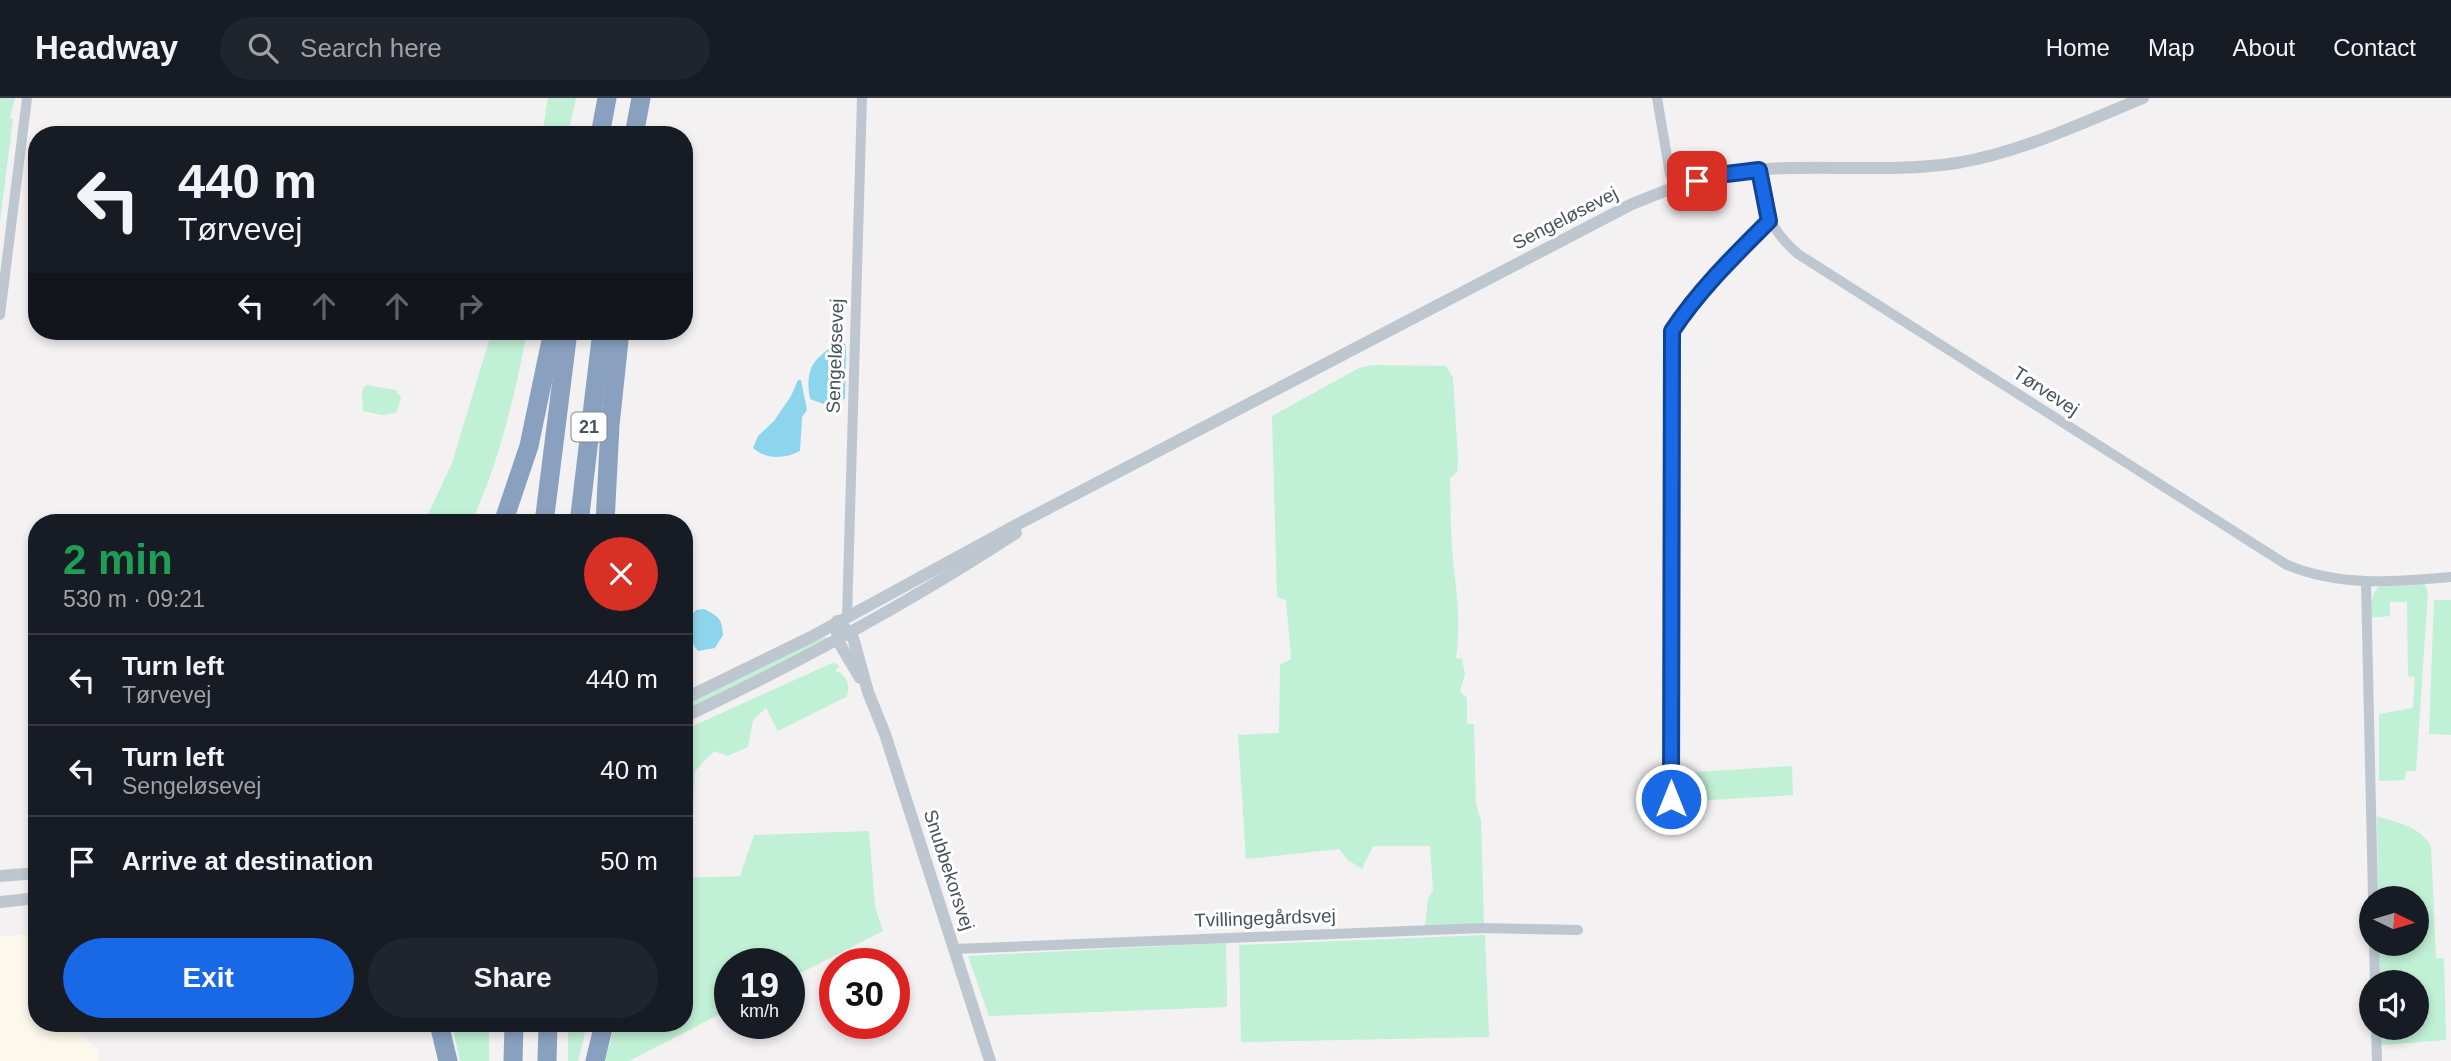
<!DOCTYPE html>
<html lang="en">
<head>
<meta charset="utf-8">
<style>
	body { margin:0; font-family:Arial,sans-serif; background:#20242c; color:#f1f3f6; height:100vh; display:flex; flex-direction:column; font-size:26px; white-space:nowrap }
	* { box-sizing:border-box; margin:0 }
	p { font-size:23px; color:#9ea1a6 }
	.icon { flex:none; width:38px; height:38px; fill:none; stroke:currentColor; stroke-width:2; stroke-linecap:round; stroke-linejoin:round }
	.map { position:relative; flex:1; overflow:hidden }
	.details { position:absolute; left:28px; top:416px; width:665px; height:518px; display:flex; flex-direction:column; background:#171b24; border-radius:28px; box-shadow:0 4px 10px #0003 }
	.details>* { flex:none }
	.top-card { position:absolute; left:28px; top:28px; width:665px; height:214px; border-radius:28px; box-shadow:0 4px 10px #0003; background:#171b24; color:#f1f3f6; overflow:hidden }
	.needle { width:46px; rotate:95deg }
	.buttons { position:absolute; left:2359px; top:788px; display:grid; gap:14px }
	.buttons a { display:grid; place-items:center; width:70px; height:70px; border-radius:50%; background:#171b24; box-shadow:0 4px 10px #0003; font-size:35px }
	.speed { position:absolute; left:714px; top:850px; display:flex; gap:14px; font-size:35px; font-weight:700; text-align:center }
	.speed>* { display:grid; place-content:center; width:91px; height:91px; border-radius:50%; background:#171b24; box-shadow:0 4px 10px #0003; line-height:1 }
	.speed small { font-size:18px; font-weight:400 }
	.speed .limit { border:10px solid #d22; background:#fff; color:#111 }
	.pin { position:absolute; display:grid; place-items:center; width:60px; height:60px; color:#fff; margin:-30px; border-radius:14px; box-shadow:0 4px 10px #0006 }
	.me { position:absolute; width:77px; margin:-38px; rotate:0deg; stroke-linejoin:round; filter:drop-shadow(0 0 5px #0008) }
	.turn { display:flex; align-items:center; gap:24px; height:147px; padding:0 35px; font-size:32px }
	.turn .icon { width:91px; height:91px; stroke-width:2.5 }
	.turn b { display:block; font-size:49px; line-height:60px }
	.lanes { display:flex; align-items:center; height:66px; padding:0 35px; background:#0003; justify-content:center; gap:35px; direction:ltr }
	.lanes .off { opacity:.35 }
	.round { display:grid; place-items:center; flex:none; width:74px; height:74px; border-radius:37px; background:#20242c }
	.head { display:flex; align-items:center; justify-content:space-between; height:119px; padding:0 35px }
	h1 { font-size:42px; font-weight:700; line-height:52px; color:#1e9e55 }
	.button { display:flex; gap:14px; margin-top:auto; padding:14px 35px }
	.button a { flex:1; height:80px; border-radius:42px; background:#1968e5; color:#fff; font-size:28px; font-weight:700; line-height:80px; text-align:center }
	.button a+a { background:#20242c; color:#f1f3f6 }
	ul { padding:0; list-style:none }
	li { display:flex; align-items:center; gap:21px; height:91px; padding:0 35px; border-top:2px solid #363941 }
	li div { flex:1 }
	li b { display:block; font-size:26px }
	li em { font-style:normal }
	header { display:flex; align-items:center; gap:42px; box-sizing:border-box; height:98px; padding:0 35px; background:#171b24; border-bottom:2px solid #363941 }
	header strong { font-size:33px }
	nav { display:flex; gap:38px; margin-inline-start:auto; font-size:24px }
	.search { width:490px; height:63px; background:#20242c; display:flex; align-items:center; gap:18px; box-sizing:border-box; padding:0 24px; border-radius:38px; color:#9ea1a6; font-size:26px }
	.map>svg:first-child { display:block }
	.commercial { fill:#fcf8eb }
	.green { fill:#c0f0d5 }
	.water { fill:#8dd4ed }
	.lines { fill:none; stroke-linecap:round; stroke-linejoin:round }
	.minor { stroke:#bec7cf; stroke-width:10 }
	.tertiary { stroke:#bec7cf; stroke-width:12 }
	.motorway { stroke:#89a0bf; stroke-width:19 }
	.route-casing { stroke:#104495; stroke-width:18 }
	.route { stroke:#1968e5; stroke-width:12 }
	.labels { text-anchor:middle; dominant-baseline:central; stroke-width:6; stroke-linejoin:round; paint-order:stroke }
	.shield { fill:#fff; stroke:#7f878e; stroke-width:2 }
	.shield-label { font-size:18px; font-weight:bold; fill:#48535e }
	.street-label { font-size:19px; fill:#48535e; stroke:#fff }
</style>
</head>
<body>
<header>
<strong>Headway</strong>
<div class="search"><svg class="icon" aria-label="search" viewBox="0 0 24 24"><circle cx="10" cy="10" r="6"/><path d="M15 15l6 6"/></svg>Search here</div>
<nav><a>Home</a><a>Map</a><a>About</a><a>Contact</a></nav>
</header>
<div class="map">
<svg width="2451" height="963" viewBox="0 0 2451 963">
	<rect width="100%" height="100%" fill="#f3f1f1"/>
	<path class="commercial" d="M37,836V926H71L99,953L98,963H0V838Z"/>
	<g class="green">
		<path d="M0,0H15L10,20L13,21L0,123Z"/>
		<path d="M548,0H576L568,37H542Z"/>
		<path d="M492,233H527C515,298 499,365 471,425H424L452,365Z"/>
		<path d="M1372,267L1446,268L1453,280L1458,362L1457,374L1450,380C1451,407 1450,435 1453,462C1457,495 1461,527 1456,560L1462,561L1465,576L1460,593L1467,600V626H1474L1476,706L1481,722L1484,825L1425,828L1428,801L1433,792L1430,748H1373L1362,771L1348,762L1339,751L1246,761L1238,637L1279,635L1280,567L1291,561L1286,502L1277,499L1272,318L1359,270Z"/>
		<path d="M366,287L396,292L401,300L396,315L382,317L363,313L362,293Z"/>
		<path d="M2424,485L2428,494L2416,673H2406L2405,682L2379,683V616L2413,610L2415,579L2408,578L2407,504H2390V518L2368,520L2373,497L2379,488Z"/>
		<path d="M2434,502H2451V637L2429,636Z"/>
		<path d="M826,539L828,542L684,614V606L805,546Z"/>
		<path d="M832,565L837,566L839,569L835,573C846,575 852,589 846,599L778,633L766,610L753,622L748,649L727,658L714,653L695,673L691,739L684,744V632Z"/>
		<path d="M1792,668L1793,697L1679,704V675Z"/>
		<path d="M2377,718C2397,725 2421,728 2431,749L2436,860H2444L2446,942L2381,947V929H2417V884H2380L2379,845H2417V800H2378Z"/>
		<path d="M869,733L875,809L883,833L789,881V866H730V911L629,963H605L615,926H684V780L740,778L754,737Z"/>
		<path d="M1485,837L1489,939L1241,944L1239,847Z"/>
		<path d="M1226,845L1227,909L989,918L968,858Z"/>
		<path d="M452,926H489V963H460Z"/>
		<path d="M568,926H587L578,963H568Z"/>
	</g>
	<g class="water">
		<path d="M840,244L845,246L846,254L845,300L832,309L810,301C804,269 815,259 840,244Z"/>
		<path d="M798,282H801L807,312L802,319L800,353C784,361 767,362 753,350L758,338L774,323L791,298Z"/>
		<path d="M704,511C718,518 722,520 723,537L715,550L698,553C686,538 682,527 696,512Z"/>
	</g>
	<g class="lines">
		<g class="minor">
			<path d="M1657,0L1670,76L1676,88"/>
			<path d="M1759,72C1765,112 1767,129 1798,156L2287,467C2341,489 2393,484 2451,479"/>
			<path d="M0,217L27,0"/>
			<path d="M2366,485L2373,800"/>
			<path d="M847,518L862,0"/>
			<path d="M1671,701L1672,233C1699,192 1734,157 1769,123"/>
			<path d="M2374,845L2375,884"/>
			<path d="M954,851L1482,830L1578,832"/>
			<path d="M2376,929L2377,963"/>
		</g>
		<g class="tertiary">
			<path d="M837,523L851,536L854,543L868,594L885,636L990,963"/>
			<path d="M837,534L838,543L860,580"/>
			<path d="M684,601L811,539L1022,424L1632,106C1660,95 1688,83 1718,77C1796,62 1878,77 1957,65C2022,54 2082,25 2143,0"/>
			<path d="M684,619C800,564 909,505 1016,435"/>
			<path d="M0,778L37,775"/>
			<path d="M0,804L37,800"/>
		</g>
		<g class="motorway">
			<path d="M600,37L607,0"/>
			<path d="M634,37L641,0"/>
			<path d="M503,425L529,348L553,233"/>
			<path d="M544,425L568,233"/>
			<path d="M579,425L602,233"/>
			<path d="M605,425L610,327L620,233"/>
			<path d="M439,926L448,963"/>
			<path d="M513,963L514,926"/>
			<path d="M547,963L548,926"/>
			<path d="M595,963L604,926"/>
		</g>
	</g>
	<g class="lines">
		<defs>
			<path id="route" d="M1671,701L1672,233C1699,192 1735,157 1769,123L1759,72L1718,77L1697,83"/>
		</defs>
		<use href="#route" class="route-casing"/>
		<use href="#route" class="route"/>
	</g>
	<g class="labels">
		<rect class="shield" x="571.5" y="314.5" width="35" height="29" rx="5"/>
		<g class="shield-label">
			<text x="589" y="329">21</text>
		</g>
		<g class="street-label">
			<text transform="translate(1565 120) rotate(-27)">Sengeløsevej</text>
			<text transform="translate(835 258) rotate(-88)">Sengeløsevej</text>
			<text transform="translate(2046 293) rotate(33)">Tørvevej</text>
			<text transform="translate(949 772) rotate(72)">Snubbekorsvej</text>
			<text transform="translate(1265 820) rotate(-2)">Tvillingegårdsvej</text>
		</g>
	</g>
</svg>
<div class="buttons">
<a><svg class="needle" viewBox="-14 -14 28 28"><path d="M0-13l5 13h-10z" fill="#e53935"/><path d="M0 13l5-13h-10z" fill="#9ea1a6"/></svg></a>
<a><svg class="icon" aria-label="sound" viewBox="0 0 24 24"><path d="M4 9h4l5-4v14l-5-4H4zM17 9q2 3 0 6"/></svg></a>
</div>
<div class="speed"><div>19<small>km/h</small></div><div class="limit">30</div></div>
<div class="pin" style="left:1697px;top:83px;background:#d93025"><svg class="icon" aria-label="arrive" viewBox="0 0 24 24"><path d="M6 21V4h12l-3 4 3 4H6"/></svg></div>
<svg class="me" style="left:1671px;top:701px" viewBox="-20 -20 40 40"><circle r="17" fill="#1968e5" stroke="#fff" stroke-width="3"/><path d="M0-11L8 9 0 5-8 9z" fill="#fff"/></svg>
<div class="top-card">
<div class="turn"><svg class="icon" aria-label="left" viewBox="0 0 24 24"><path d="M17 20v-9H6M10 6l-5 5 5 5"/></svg><div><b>440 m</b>Tørvevej</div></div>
<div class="lanes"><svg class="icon" aria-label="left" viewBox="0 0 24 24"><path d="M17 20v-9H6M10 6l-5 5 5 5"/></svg><svg class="icon off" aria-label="ahead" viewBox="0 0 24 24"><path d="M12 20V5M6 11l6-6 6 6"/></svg><svg class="icon off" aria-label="ahead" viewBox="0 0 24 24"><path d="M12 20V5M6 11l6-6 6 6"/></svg><svg class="icon off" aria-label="right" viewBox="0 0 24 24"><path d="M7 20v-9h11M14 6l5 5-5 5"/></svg></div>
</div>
<section class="details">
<div class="head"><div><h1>2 min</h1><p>530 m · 09:21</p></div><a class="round" style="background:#d93025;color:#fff"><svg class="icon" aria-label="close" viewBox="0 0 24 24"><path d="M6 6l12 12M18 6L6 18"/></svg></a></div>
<ul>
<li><svg class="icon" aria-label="left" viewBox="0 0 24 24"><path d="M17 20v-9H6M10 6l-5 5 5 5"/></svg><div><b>Turn left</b><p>Tørvevej</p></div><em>440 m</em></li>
<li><svg class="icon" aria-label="left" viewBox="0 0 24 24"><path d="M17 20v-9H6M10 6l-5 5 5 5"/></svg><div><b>Turn left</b><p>Sengeløsevej</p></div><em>40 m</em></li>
<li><svg class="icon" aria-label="arrive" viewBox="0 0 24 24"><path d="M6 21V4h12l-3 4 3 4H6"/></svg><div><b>Arrive at destination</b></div><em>50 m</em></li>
</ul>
<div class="button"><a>Exit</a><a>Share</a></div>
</section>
</div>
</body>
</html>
